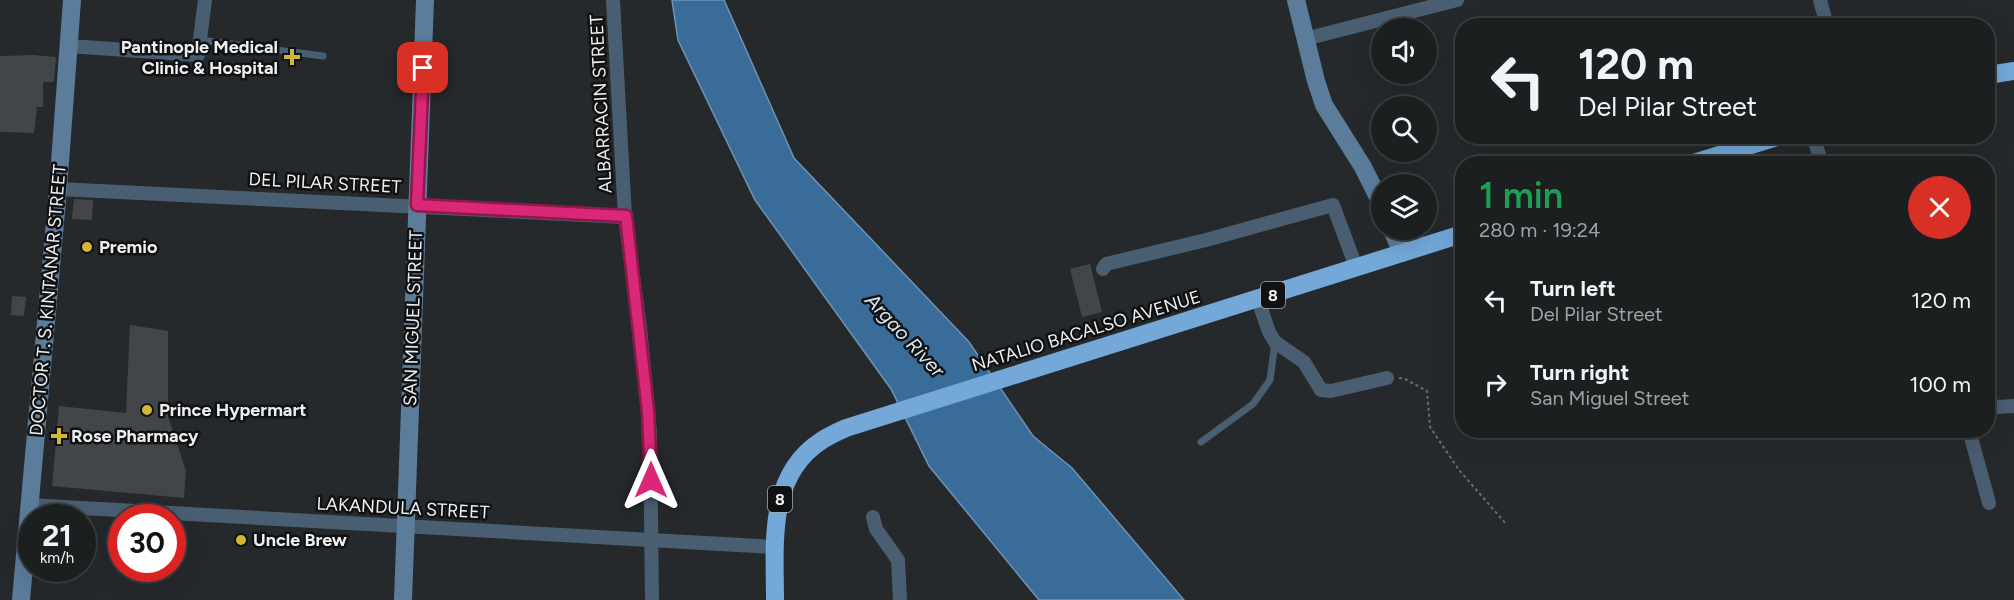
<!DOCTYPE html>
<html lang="en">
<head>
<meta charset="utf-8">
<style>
	body { margin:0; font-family:Figtree,sans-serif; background:#252729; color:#f1f3f6; height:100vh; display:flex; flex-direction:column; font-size:22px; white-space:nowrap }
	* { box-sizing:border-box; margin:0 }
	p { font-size:20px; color:#a0a2a5 }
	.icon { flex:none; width:33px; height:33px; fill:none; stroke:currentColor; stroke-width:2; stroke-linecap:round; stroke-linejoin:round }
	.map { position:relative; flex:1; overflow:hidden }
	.panel { position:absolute; left:1455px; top:156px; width:540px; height:282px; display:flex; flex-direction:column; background:#1c1f20; border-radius:24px; box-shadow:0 6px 24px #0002,0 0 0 2px #3a3d3e }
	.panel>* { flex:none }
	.banner { position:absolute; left:1455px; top:18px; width:540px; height:126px; border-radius:24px; box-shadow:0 6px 24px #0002,0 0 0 2px #3a3d3e; background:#1c1f20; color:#f1f3f6; overflow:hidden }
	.fabs { position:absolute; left:1371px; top:18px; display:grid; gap:12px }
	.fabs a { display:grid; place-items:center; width:66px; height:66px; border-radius:50%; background:#1c1f20; box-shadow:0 6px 24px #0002,0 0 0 2px #3a3d3e; font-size:30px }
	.speed { position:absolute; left:18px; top:504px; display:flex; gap:12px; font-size:30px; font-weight:700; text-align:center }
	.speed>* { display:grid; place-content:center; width:78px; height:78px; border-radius:50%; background:#1c1f20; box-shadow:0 6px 24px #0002,0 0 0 2px #3a3d3e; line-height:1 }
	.speed small { font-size:15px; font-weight:400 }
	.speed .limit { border:9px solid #d22; background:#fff; color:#111 }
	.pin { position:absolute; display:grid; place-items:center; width:51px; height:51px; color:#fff; margin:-26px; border-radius:12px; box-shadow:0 3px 9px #0006 }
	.me { position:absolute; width:66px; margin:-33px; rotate:0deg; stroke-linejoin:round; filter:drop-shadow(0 0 4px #0008) }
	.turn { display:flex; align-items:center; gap:21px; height:126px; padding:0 24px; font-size:27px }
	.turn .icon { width:78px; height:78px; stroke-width:2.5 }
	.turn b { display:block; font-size:42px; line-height:51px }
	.round { display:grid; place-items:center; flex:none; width:63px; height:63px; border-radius:32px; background:#252729 }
	.head { display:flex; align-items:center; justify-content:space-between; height:102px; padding:0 24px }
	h1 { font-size:36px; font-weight:600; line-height:45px; color:#1e9e55 }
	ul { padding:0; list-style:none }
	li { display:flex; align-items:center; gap:18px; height:84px; padding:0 24px }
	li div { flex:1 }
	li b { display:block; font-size:22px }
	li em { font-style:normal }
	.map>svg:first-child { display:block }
	.water { fill:#396c99; stroke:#6f93b3; stroke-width:1.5 }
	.building { fill:#434648 }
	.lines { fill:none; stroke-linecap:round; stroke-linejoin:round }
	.path { stroke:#6a6d6f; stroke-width:2; stroke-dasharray:3 3; stroke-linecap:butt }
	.lane { stroke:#4a5e72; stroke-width:7 }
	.street { stroke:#4a5e72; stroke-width:14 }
	.secondary { stroke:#5b7c9b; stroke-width:18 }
	.highway { stroke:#73a8d8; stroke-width:18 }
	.route-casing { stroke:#8e194d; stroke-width:15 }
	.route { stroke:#db2777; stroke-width:10 }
	.poi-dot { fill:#d2b736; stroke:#101112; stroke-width:2 }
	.labels { text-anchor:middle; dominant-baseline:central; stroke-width:5; stroke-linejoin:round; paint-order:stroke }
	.shield { fill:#101112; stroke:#abacae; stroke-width:1.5 }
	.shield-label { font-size:16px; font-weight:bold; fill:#eeeff1 }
	.poi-label { font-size:18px; font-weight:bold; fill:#eeeff1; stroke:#101112; text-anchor:start }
	.street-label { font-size:18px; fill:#eeeff1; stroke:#101112 }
	.water-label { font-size:20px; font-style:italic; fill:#d8e6f3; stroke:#101112 }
</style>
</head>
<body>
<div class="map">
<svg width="2014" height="600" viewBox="0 0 2014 600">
	<rect width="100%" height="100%" fill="#26292b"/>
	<path class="water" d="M672,0H724L794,158L969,342L1033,436L1072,468L1184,600H1039L929,466L891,389L755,200L678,40Z"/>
	<g class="building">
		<path d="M33,55L56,57L54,82H43V107H37L34,133L0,132V56Z"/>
		<path d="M74,199L93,200L92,220L72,219Z"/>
		<path d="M1090,264L1102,312L1082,317L1070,269Z"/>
		<path d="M12,296L26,297L24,316L11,315Z"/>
		<path d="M130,325L168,331V416L186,471L184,498L52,486L59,406L126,413Z"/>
	</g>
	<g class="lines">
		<path class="path" d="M1399,378L1405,379L1427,391L1430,427L1459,470L1507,525"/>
		<g class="lane">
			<path d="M200,40L323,56"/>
			<path d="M1201,442L1253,404L1270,380L1275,342"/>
		</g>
		<g class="street">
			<path d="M613,0L625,217L640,328L650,432L652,600"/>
			<path d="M1820,0L1827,26"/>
			<path d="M1305,39L1457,0"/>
			<path d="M69,46L198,55L205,0"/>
			<path d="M1813,136L1822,164"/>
			<path d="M58,189L625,217"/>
			<path d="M1103,269L1106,264L1206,240L1333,205L1356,267"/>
			<path d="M1258,300L1269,332L1275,342L1304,362L1321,390L1331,391L1387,378"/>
			<path d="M1988,404L1998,407L2014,406"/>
			<path d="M1969,430L1989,503"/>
			<path d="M29,505L775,547"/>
			<path d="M873,517L876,529L898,560L900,600"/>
		</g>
		<g class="secondary">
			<path d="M1296,0L1316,81L1324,105L1363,167L1382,205"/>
			<path d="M1392,230L1402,253"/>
			<path d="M21,600L58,189L72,0"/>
			<path d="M403,600L425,0"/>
		</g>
		<g class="highway">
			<path d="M1988,75L2014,71"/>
			<path d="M1690,164L1780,136"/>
			<path d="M775,600C775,545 767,476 821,441C828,436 837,432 846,428L1462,234"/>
		</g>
	</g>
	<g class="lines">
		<defs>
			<path id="route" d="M423,68L417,205L626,216L648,411L651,480"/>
		</defs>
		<use href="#route" class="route-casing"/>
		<use href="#route" class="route"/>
	</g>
	<g class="poi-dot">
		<path d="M289 48h6v6h6v6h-6v6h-6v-6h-6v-6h6z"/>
		<circle cx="87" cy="247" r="6"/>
		<circle cx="147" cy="410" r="6"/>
		<path d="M56 427h6v6h6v6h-6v6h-6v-6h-6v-6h6z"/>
		<circle cx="241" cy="540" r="6"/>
	</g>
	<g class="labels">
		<g class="shield">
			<rect x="1261" y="282" width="24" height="26" rx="4.5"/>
			<rect x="768" y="486" width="24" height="26" rx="4.5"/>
		</g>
		<g class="shield-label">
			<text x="1273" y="295">8</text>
			<text x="780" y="499">8</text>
		</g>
		<g class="poi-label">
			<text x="278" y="47" text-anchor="end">Pantinople Medical<tspan x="278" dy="21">Clinic &amp; Hospital</tspan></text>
			<text x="99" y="247">Premio</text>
			<text x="159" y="410">Prince Hypermart</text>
			<text x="71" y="436">Rose Pharmacy</text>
			<text x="253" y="540">Uncle Brew</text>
		</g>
		<g class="street-label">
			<text transform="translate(601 104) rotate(-93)">ALBARRACIN STREET</text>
			<text transform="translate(325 183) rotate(3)">DEL PILAR STREET</text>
			<text transform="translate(48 300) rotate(-85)">DOCTOR T. S. KINTANAR STREET</text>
			<text transform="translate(413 318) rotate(-88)">SAN MIGUEL STREET</text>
			<text transform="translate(1086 331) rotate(-17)">NATALIO BACALSO AVENUE</text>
			<text transform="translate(403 508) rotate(3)">LAKANDULA STREET</text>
		</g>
		<g class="water-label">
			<text transform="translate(905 335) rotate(47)">Argao River</text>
		</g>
	</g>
</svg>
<div class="fabs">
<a><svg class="icon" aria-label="sound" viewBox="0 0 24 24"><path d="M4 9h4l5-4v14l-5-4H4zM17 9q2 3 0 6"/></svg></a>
<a><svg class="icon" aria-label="search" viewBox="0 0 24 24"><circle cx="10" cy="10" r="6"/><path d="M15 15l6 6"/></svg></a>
<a><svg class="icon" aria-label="layers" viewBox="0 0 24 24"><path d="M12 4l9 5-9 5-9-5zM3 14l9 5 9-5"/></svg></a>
</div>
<div class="speed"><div>21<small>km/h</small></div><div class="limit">30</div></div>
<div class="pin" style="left:423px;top:68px;background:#d93025"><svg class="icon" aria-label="arrive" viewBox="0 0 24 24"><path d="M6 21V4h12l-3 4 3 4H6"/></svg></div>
<svg class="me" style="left:651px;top:480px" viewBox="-20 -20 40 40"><path d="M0-17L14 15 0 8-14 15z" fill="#db2777" stroke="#fff" stroke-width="4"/></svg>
<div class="banner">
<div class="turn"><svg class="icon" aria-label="left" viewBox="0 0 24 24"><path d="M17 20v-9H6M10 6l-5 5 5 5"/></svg><div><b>120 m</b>Del Pilar Street</div></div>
</div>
<section class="panel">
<div class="head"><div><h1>1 min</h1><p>280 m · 19:24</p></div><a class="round" style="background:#d93025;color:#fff"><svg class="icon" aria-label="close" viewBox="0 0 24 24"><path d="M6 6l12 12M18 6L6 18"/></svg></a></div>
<ul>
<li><svg class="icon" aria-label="left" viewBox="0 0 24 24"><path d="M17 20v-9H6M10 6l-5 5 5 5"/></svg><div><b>Turn left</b><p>Del Pilar Street</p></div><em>120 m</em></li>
<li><svg class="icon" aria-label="right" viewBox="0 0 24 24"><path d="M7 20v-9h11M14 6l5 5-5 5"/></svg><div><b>Turn right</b><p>San Miguel Street</p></div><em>100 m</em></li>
</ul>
</section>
</div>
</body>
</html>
